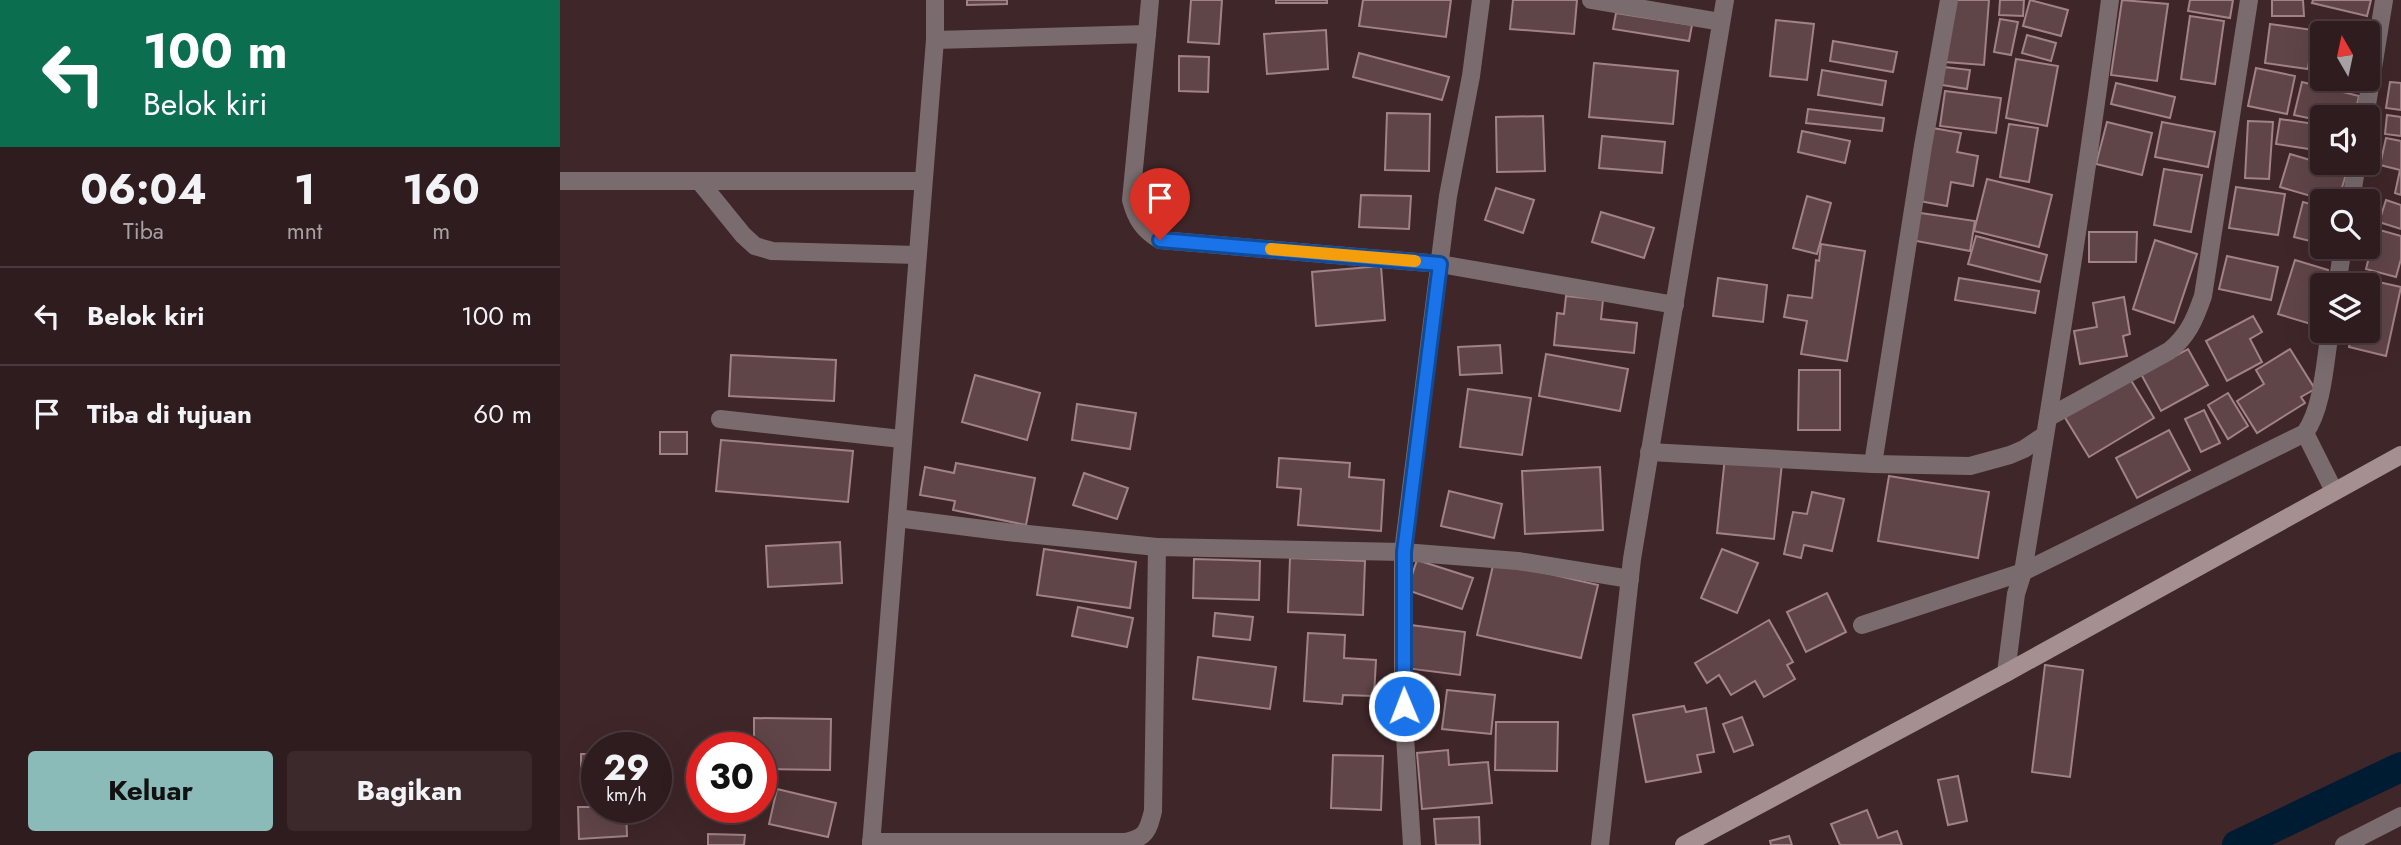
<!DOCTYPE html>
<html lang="id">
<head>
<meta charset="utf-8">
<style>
	body { margin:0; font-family:Jost,sans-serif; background:#3b292c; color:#f1f3f6; height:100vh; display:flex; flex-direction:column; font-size:26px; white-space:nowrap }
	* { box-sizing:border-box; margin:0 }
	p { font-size:23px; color:#a7a1a4 }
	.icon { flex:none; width:38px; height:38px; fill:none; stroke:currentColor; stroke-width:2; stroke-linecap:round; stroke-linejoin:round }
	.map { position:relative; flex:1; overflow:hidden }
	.drawer { display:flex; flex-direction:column; background:#2f1c1f; width:560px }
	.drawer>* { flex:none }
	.hud { background:#0b6e4f; color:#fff; overflow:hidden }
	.needle { width:46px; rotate:351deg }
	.buttons { position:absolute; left:1750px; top:21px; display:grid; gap:14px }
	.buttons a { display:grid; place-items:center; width:70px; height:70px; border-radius:7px; background:#2f1c1f; box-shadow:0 7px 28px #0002,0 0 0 2px #4a3a3d; font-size:35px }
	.speed { position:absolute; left:21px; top:732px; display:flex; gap:14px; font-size:35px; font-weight:700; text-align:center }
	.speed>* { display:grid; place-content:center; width:91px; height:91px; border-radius:50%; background:#2f1c1f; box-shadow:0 7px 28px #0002,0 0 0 2px #4a3a3d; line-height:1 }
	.speed small { font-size:18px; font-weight:400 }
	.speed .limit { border:10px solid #d22; background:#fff; color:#111 }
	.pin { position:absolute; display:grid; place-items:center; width:60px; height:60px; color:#fff; margin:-72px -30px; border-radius:50% 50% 50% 0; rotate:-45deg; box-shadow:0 0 7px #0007 }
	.pin .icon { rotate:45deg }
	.me { position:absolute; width:77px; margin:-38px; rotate:359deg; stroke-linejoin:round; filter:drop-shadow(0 0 5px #0008) }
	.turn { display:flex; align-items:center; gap:24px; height:147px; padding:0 28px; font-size:32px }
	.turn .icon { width:91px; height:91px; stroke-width:2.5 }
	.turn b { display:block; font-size:49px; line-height:60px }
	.eta { display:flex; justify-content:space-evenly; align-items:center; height:119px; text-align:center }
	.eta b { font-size:42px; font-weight:700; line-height:49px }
	.cta { display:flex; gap:14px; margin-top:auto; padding:14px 28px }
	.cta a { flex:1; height:80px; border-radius:7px; background:#8bbbb9; color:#111; font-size:28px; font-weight:700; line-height:80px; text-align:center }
	.cta a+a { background:#3b292c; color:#f1f3f6 }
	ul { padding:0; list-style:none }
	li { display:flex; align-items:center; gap:21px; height:98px; padding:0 28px; border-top:2px solid #4a3a3d }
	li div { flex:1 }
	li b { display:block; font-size:26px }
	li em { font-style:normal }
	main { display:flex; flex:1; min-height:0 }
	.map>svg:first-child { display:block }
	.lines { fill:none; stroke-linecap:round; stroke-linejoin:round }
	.canal { stroke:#001c32; stroke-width:30 }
	.building { fill:#604548; stroke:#a18286; stroke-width:2 }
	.lane { stroke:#7a6c6e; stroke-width:18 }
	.street { stroke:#7a6c6e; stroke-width:18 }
	.secondary { stroke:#a58f91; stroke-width:18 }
	.route-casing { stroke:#114b97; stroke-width:18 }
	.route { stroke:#1a73e8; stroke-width:12 }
	.slow { stroke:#f59e0b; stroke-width:12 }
</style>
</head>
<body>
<main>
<section class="drawer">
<div class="hud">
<div class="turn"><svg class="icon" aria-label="left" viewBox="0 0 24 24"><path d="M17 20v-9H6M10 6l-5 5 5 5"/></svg><div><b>100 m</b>Belok kiri</div></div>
</div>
<div class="eta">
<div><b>06:04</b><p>Tiba</p></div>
<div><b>1</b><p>mnt</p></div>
<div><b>160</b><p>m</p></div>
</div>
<ul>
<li><svg class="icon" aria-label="left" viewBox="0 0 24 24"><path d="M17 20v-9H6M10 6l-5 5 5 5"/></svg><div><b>Belok kiri</b></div><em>100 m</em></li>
<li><svg class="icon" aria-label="arrive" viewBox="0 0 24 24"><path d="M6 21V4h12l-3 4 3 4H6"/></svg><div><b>Tiba di tujuan</b></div><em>60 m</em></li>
</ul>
<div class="cta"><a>Keluar</a><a>Bagikan</a></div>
</section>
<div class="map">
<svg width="1841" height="845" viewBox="0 0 1841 845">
	<rect width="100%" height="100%" fill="#3f2629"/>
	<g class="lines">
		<path class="canal" d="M1677,845L1841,767"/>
	</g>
	<g class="building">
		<path d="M407,0H447V4L407,5Z"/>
		<path d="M631,0H662L659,44L628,42Z"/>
		<rect x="716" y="0" width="51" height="3"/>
		<path d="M803,0H891L886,37L799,26Z"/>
		<path d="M953,0H1017L1014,34L950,29Z"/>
		<path d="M1390,0H1429L1424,65L1385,62Z"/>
		<path d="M1440,0H1464L1463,16L1439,15Z"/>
		<path d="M1470,0L1508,10L1501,36L1463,26Z"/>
		<path d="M1562,0L1608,4L1597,81L1551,75Z"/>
		<path d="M1630,0H1673L1670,18L1628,11Z"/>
		<path d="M1712,0H1743L1744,16H1712Z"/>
		<path d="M1753,0H1811L1807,16L1752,3Z"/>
		<path d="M1056,13L1132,25L1129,41L1053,29Z"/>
		<path d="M1630,16L1664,21L1655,84L1621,79Z"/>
		<path d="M1440,19L1458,22L1451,55L1434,52Z"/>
		<path d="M1216,20L1254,24L1247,80L1210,76Z"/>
		<path d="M1710,24L1753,30L1748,69L1705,63Z"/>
		<path d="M766,30L768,69L707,74L704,34Z"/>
		<path d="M1467,35L1496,43L1491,61L1462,53Z"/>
		<path d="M1273,41L1337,52L1333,72L1270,61Z"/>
		<path d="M799,53L889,77L882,100L793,77Z"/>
		<path d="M619,56L649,57L648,92L619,91Z"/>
		<path d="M1762,57V79H1800L1798,88L1758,79Z"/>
		<path d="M1456,59L1498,66L1487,126L1446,118Z"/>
		<path d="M1034,63L1118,71L1113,124L1029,117Z"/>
		<path d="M1384,67L1410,70L1407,89L1382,85Z"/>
		<path d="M1696,68L1735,76L1727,114L1688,106Z"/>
		<path d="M1262,70L1326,81L1322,105L1258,95Z"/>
		<path d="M1742,82L1799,96L1794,117H1762V121L1734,115Z"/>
		<path d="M1830,82L1841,83V110L1826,108Z"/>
		<path d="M1556,83L1615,97L1610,118L1551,104Z"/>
		<path d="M1385,91L1441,98L1436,133L1380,126Z"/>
		<path d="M1248,109L1324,118L1322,131L1246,123Z"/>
		<path d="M827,113L870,114L869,171L825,170Z"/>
		<path d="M1827,115L1841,117V136L1825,134Z"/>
		<path d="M983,116L985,171L937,172L936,117Z"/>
		<path d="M1720,119L1762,125V151L1716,144Z"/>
		<path d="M1688,121L1713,122L1709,179L1685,178Z"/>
		<path d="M1547,122L1592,133L1582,175L1536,164Z"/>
		<path d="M1602,122L1655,132L1648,167L1595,157Z"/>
		<path d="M1449,124L1478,128L1469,182L1440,177Z"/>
		<path d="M1373,128L1401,133L1397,152L1418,156L1413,186L1391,182L1387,206L1359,201Z"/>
		<path d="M1242,131L1290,141L1285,163L1238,152Z"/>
		<path d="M1042,136L1105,142L1102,173L1039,168Z"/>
		<path d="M1826,138L1841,141V195L1835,193L1840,170L1820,165Z"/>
		<path d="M1730,154L1787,171L1778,201H1768L1720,187Z"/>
		<path d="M1604,169L1642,175L1631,232L1594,225Z"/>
		<path d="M1427,179L1492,195L1479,247L1414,231Z"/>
		<path d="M1676,187L1725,194L1718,235L1669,228Z"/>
		<path d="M936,188L974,200L963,233L925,220Z"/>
		<path d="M801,195L851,196L849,229L799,227Z"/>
		<path d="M1247,196L1271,203L1257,254L1233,248Z"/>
		<path d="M1826,200L1841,205V229L1819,222Z"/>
		<path d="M1743,202L1762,207V244L1734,237Z"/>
		<path d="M1041,212L1094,228L1084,258L1032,242Z"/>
		<path d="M1354,212L1415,221L1410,251L1351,240Z"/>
		<path d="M1816,229L1841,236V259L1836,277L1806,269Z"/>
		<path d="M1529,232H1577L1576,262H1529Z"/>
		<path d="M1416,236L1487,255L1480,282L1408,264Z"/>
		<path d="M1595,240L1637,254L1614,323L1573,309Z"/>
		<path d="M1261,244L1305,251L1287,361L1241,354L1247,321L1224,317L1228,295L1252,298L1256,260L1259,261Z"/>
		<path d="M1667,256L1718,267L1711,300L1659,289Z"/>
		<path d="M1735,260L1768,270L1751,324L1718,314Z"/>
		<path d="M821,266L825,320L756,326L752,272Z"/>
		<path d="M1158,278L1207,285L1203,322L1153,316Z"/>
		<path d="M1399,278L1479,291L1475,313L1395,300Z"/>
		<path d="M1805,279L1841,287L1826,356L1789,347L1793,331H1808V285H1804Z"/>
		<path d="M1006,296L1043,300L1041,319L1077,323L1074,353L994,345L997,313L1004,314Z"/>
		<path d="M1564,297L1570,334L1563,336L1567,356L1520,364L1514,331L1537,327L1533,303Z"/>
		<path d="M1693,316L1702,332L1690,339L1702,362L1667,381L1646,341Z"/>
		<path d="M940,345L942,373L900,375L898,347Z"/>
		<path d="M1628,349L1648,385L1601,411L1581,374Z"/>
		<path d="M1730,349L1755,389L1741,397L1745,403L1697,433L1677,401L1704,384L1696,370Z"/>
		<path d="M986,354L1068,369L1060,411L979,396Z"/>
		<path d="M171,355L276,360L274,401L169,396Z"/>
		<path d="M1239,370H1280V430H1238Z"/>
		<path d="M415,375L480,393L467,440L402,422Z"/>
		<path d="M1569,377L1594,418L1529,457L1504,416Z"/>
		<path d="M908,389L971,398L962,455L900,447Z"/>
		<path d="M1668,393L1688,426L1668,439L1648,405Z"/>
		<path d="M517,404L576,413L570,449L512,440Z"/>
		<path d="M1644,410L1660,443L1641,452L1625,419Z"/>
		<path d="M1609,430L1630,470L1577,498L1556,458Z"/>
		<rect x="100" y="432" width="27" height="22"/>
		<path d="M161,440L293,451L288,502L156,491Z"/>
		<path d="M1165,457L1222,463L1214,539L1157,533Z"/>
		<path d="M719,458L790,463L789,477L824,480L821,531L738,525L741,489L717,487Z"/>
		<path d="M396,463L475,478L466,525L393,510L395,501L360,495L365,467L394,473Z"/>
		<path d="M1040,467L1043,530L965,534L962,471Z"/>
		<path d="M524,473L568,488L557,519L513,505Z"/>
		<path d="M1329,476L1429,492L1418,558L1318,541Z"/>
		<path d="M889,491L942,504L934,538L881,526Z"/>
		<path d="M1252,492L1284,499L1272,551L1244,545L1241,558L1224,554L1233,512L1247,514Z"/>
		<path d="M280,542L282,583L208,587L206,546Z"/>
		<path d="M484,549L576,562L570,608L477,595Z"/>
		<path d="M1162,549L1198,563L1177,613L1141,598Z"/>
		<path d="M730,558L805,561L803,615L728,612Z"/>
		<path d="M634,559L700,561L699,600L633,598Z"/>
		<path d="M857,560L913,578L902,609L847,590Z"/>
		<path d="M934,561L1038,585L1021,658L917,635Z"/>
		<path d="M1267,593L1286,632L1246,652L1227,612Z"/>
		<path d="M518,607L573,618L567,647L512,636Z"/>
		<path d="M655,613L693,617L690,640L653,636Z"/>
		<path d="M1209,620L1233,662L1227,665L1235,679L1204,697L1195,681L1171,695L1159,675L1147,683L1135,663Z"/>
		<path d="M851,625L905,632L900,675L845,668Z"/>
		<path d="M748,633L785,635L784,658L816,660L814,696L783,695L782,704L744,701Z"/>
		<path d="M638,657L716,667L710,709L633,699Z"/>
		<path d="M1485,665L1523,670L1510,777L1472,772Z"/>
		<path d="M887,690L935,695L931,734L882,729Z"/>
		<path d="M1124,706L1126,712L1146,708L1154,752L1137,755L1141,772L1086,782L1073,715Z"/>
		<path d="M1182,717L1193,745L1174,752L1163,724Z"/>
		<path d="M194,718L271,719L270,770L201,769V747H194Z"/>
		<path d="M936,722H998L997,771L935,770Z"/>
		<path d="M888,750L889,765L928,762L932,803L862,809L857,753Z"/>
		<rect x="21" y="754" width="16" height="26"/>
		<path d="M773,755L823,756L821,810L771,808Z"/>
		<path d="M1398,776L1407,821L1388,825L1378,780Z"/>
		<path d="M217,789L276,803L268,837L209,824Z"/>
		<path d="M18,807H66L67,836L19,839Z"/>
		<path d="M1307,810L1318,838L1337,831L1342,845H1280L1271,824Z"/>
		<path d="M919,817L920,845H876L874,819Z"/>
		<path d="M148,834L185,835L184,845H148Z"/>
		<path d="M1229,836L1232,845H1211L1210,841Z"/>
	</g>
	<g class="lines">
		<g class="lane">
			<path d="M0,181H363"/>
			<path d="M140,182L183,235L195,246L212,251L357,255"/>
		</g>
		<g class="street">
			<path d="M1031,0L1161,22"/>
			<path d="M587,34L590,0"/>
			<path d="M375,40L587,34L571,200C576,219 583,230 600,240L880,264L1115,305"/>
			<path d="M1805,117L1824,0"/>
			<path d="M1791,201L1797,163"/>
			<path d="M1777,285L1783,247"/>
			<path d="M1489,417L1609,351C1628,336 1635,319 1643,296L1689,0"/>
			<path d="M160,419L341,439"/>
			<path d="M1745,433L1774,491"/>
			<path d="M1089,452L1313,464L1410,466L1450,455L1464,449L1485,435"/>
			<path d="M1313,464L1363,146L1389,0"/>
			<path d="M337,518L447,532L597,547"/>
			<path d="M1302,625L1463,572L1745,433C1763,408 1765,361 1770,331"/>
			<path d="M1446,673L1456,594L1463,572C1494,382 1525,191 1550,0"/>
			<path d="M311,842H565C586,838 588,831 593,811L597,547L843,552L958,561L1070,579"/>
			<path d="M311,845L375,40V0"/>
			<path d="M852,845L843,706V552L888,196L911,76L921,0"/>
			<path d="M1040,845L1072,559L1165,0"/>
			<path d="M1784,845L1841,816"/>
		</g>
		<path class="secondary" d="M1124,845L1446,673L1841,455"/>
	</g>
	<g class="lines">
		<defs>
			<path id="route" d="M600,240L880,264L844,552V706"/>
		</defs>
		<use href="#route" class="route-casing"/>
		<use href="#route" class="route"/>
		<path class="slow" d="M711,249L855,261"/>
	</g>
</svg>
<div class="buttons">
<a><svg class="needle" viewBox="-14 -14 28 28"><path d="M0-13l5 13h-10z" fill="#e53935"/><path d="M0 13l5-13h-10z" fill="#a7a1a4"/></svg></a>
<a><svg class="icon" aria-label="sound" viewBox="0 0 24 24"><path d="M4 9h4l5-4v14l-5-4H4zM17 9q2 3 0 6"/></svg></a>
<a><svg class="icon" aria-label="search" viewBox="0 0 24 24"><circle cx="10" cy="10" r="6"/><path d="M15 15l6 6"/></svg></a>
<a><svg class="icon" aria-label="layers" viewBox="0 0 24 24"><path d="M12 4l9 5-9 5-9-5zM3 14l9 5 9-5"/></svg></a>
</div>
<div class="speed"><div>29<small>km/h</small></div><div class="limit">30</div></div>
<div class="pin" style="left:600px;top:240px;background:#d93025"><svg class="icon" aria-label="arrive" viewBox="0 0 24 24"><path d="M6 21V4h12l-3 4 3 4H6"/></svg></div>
<svg class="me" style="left:844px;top:706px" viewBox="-20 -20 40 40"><circle r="17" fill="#1a73e8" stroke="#fff" stroke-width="3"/><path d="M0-11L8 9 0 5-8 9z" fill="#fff"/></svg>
</div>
</main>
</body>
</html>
